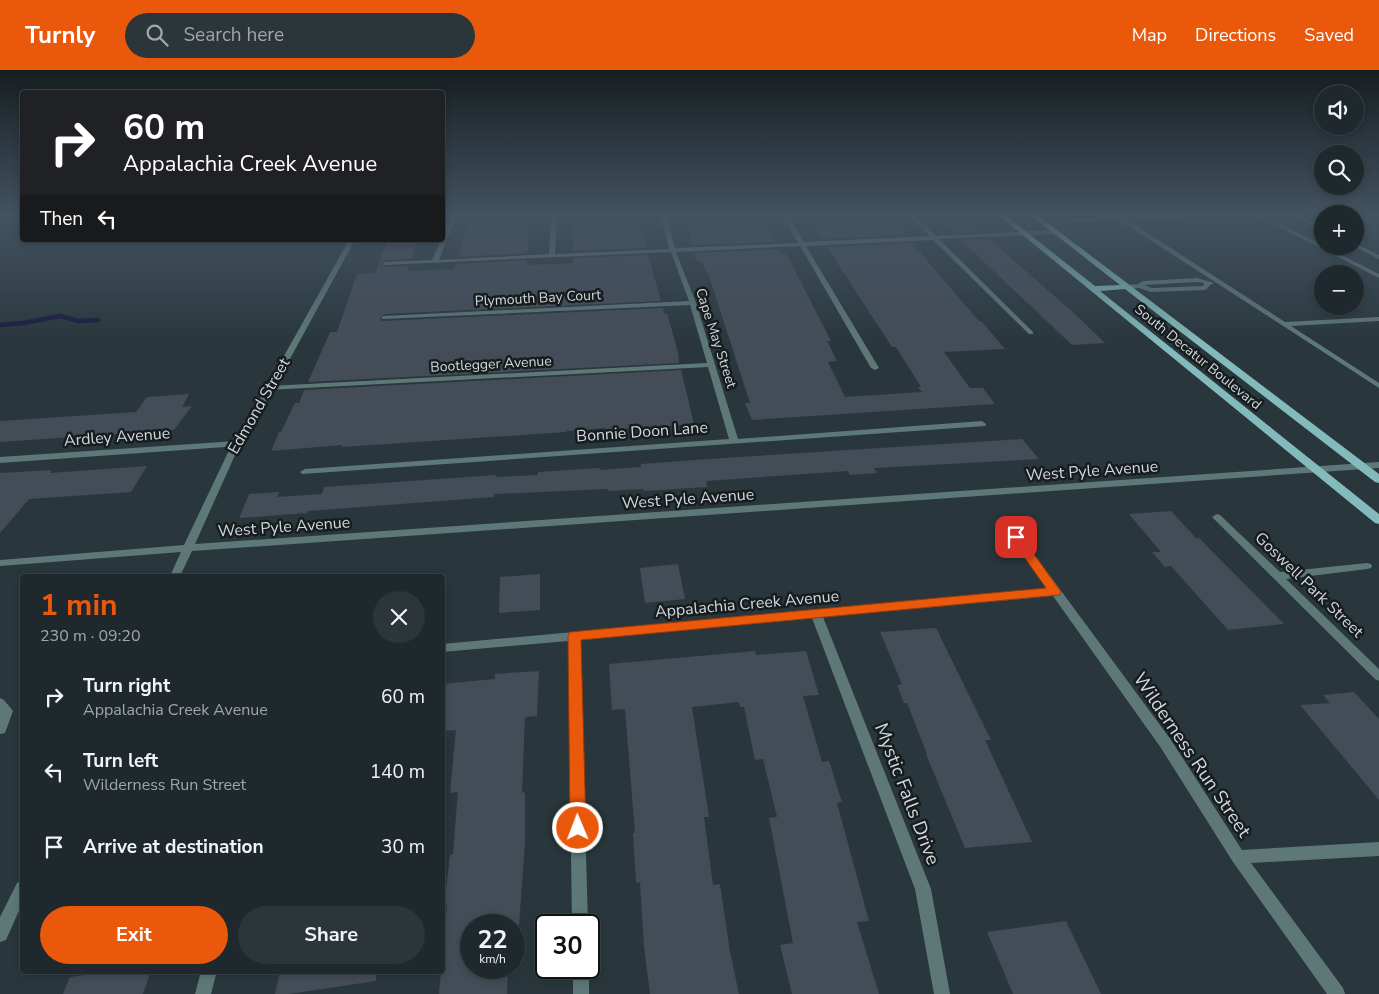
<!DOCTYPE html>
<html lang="en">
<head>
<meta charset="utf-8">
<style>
	body { margin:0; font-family:"Nunito Sans",sans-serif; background:#2c3539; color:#f1f3f6; height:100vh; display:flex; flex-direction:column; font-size:19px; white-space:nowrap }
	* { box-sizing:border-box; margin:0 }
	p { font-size:16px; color:#a1a6aa }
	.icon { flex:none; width:28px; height:28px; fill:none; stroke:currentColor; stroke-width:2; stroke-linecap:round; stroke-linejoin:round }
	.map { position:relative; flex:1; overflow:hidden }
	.details { position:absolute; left:20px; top:504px; width:425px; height:400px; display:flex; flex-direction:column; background:#1f292d; border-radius:5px; box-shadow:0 2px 8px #0003,0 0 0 1px #3c4549 }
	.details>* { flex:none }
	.top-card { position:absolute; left:20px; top:20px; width:425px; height:152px; border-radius:5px; box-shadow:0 2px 8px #0003,0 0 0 1px #3c4549; background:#202124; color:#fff; overflow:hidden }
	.fabs { position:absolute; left:1314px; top:15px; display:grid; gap:10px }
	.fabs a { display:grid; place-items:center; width:50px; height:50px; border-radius:50%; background:#1f292d; box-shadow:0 2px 8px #0003,0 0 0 1px #3c4549; font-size:25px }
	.speed { position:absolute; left:460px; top:844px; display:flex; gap:10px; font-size:25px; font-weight:700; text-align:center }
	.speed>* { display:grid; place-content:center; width:65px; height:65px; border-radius:50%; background:#1f292d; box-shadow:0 2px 8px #0003,0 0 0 1px #3c4549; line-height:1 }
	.speed small { font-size:12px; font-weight:400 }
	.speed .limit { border:2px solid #111; border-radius:8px; background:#fff; color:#111 }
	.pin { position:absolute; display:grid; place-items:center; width:42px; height:42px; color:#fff; margin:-21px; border-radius:10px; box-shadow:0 2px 8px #0006 }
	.me { position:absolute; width:55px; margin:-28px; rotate:359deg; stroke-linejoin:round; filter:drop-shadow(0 0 4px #0008) }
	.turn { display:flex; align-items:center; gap:18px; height:105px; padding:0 20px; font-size:22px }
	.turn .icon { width:65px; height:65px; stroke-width:2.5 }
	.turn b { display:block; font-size:35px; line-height:42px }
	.then { display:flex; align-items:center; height:48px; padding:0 20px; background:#0003; gap:10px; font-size:19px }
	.round { display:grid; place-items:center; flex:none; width:52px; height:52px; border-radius:26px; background:#2c3539 }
	.headline { display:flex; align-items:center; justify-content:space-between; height:85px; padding:0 20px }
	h1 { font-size:30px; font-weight:700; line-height:38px; color:#ea580c }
	.cta { display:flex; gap:10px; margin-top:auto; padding:10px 20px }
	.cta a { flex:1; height:58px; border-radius:30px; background:#ea580c; color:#fff; font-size:20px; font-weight:700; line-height:58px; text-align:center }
	.cta a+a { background:#2c3539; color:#f1f3f6 }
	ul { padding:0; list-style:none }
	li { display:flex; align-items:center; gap:15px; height:75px; padding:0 20px }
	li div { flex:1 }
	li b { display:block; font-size:19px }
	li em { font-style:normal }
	header { display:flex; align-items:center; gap:30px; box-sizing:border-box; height:70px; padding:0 25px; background:#ea580c; color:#fff }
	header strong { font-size:24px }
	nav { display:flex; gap:28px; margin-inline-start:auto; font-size:18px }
	.search { width:350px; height:45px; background:#2c3539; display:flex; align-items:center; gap:12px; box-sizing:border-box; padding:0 18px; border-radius:28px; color:#a1a6aa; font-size:19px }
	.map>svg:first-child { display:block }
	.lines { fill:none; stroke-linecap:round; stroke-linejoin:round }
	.stream { stroke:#1a1a3e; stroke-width:4.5 }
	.building { fill:#444c57 }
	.minor { fill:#5e7878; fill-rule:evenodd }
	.tertiary { fill:#5e7878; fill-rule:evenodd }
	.primary { fill:#83bbbc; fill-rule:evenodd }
	.route { fill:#ea580c; stroke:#983908 }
	.labels { text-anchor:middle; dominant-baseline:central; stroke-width:5; stroke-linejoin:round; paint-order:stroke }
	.far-street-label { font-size:14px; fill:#d0d8db; stroke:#171d1f }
	.street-label { font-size:16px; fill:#d0d8db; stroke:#171d1f }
	.near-street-label { font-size:19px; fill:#d0d8db; stroke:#171d1f }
</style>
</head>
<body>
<header>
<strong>Turnly</strong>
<div class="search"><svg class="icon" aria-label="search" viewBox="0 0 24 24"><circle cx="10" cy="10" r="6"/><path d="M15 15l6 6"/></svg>Search here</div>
<nav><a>Map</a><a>Directions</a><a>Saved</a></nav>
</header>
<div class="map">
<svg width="1379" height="924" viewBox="0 0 1379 924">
	<rect width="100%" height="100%" fill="#29373c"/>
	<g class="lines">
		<path class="stream" d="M0,255L24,253L60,246L79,251L98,250"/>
	</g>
	<g class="building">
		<path d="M531,144L527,183L458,187L471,145Z"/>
		<path d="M572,144H639L646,178L573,181Z"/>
		<path d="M685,144H760L775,172L692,175Z"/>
		<path d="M808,144H891L905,159H900L906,165L822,169Z"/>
		<path d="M935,144H962L981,162L954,163Z"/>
		<path d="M989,169L1074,243L1105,273L1072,275L961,170Z"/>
		<path d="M388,170H417L411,189L385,190L380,194L383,197L409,196L407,201L454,199L456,194L527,190V195L573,193V188L648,185L661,231L384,244L380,249L382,251L663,238L664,244L667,243L678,282L679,293L308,312L330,262H337L357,204L375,203Z"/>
		<path d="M912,173L979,251H981L1005,279L944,282L970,318H983L995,334L752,350L745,333H750L710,209L702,192H697L694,183L779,179L782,184L786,183L831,271H827L837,291L828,292L845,327L922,322L918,317H921L896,277H892L827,177Z"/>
		<path d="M681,300L694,354L606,360L605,358L567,361L566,362L342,377V375L271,381L279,362H281L295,333H299L304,320Z"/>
		<path d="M189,324L182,337L192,336L174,360L0,372V351L136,342L147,327Z"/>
		<path d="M1022,369L1039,389L874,398L877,403L850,405L848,401L706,411L707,417L644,421L643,419L608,421V419L494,424V427L308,441L307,443L239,448L249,424L279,422L277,427L322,424L324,417L496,405V407L538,405V402L599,398L600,400L641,397V394L708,389Z"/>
		<path d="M147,396L131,422L29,429L0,463V403L52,400L50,403Z"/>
		<path d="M1171,441L1196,468H1199L1284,554L1228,560L1171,496L1165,497L1152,482H1161L1129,444Z"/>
		<path d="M678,494L685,529L645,533L640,498Z"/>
		<path d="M540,504V540L499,543L500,507Z"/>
		<path d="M936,558L991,670H985L1032,772L965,778L926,684H927L907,633H904L897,615L902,614L880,562Z"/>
		<path d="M755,581L756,585L806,581L819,625L803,626L822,692L829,691L842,732L837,733L869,851L857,852L879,924H792L780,875L793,873L769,748L777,747L763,689L755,690L744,637H740L739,632L692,637L709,747H704L713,815L720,814L730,882L739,924H650L644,877L640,812L636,813L633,763H635L625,639L612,640L609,594Z"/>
		<path d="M539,601L537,646L525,647L522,723L525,722V772L519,855H471V898H508L507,924H439L447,835L444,836L450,785L453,784L458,722L450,723L456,660L442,661V614L495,609V604Z"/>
		<path d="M1354,622L1379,649V730L1300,635L1330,633L1323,625Z"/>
		<path d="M1066,851L1101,924H1013L987,862Z"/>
		<path d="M116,901H151L143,924H63L70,907Z"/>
		<path d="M280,901H376V911L289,924H275Z"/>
	</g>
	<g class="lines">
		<g class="minor">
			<path d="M451,144H457L439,190L549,184L551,144H557L555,184L669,179L660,144H666L675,178L798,173L781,144H787L804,172L930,166L907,144H913L936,166L1056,160L1059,162L1056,164L939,169L1033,262V264H1029L933,170L806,176L879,298L875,300L871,298L800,176L676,182L696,233L738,369L982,351L986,354L985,356L302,404L300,402L305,399L729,369L708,297L267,320L266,318L270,316L707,293L690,235L382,249V247L384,246L689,231L671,182L383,195L382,194L385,192L432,190L441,170H442V166Z"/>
			<path d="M1175,144H1220L1217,146L1126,149L1285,252L1379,247V251L1291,256L1379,313V318L1119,150L1071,152L1068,150L1071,148Z"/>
			<path d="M1254,144H1261L1379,204V208Z"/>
			<path d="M1289,144H1296L1322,157V161Z"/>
			<path d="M1355,173L1379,185V189L1353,176H1355Z"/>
			<path d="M1197,208L1214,213L1210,215L1207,219L1205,220L1151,222L1139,218L1127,219L1124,217L1127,215L1138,214L1143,211ZM1197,212L1204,213L1203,216L1152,218L1144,215Z"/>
			<path d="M236,371L240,374L239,376L0,393V387Z"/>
			<path d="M1217,444L1220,445L1280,502L1367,493L1371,494L1372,496L1371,498L1367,499L1286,509L1379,599V611L1375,609L1214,449L1212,447Z"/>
			<path d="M1016,464L1020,465L1171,670L1242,780L1379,772V786L1251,793L1343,918L1345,924H1327L1233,792L1161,678L1053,526L823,547L931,819L950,924H934L915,819L812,548L580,570L588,855H572L568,571L442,582V574L1048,519L1011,467Z"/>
			<path d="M0,628L4,630L13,641L5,663L0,664Z"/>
			<path d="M589,897V924H573V898Z"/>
			<path d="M201,901H217L211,924H195Z"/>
		</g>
		<g class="tertiary">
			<path d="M349,170H355L274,318L240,374L195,474L1379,392V398L192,481L180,506H170L181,482L0,496V490L184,475L232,374L266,318Z"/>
			<path d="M22,811V834L6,870L0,872V847L17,813Z"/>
		</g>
		<path class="primary" d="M997,144H1004L1095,216L1120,215L1029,144H1036L1379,404V413L1375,412L1125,219L1100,221L1379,444V454L1375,453Z"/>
	</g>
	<linearGradient id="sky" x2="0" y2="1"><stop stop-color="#171e21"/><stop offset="0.53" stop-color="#435361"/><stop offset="1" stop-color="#435361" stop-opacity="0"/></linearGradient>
	<rect width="1379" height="274" fill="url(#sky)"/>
	<path class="route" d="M1016,464L1020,465L1059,519L1061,522L1059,525L581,570L586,758L584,764L578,766L572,764L570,758L568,566L570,562L1046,518L1010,467Z"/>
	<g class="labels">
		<g class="far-street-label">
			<text transform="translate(538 228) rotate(-3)">Plymouth Bay Court</text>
			<text transform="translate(716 268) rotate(72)">Cape May Street</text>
			<text transform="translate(1198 287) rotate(39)">South Decatur Boulevard</text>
			<text transform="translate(491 294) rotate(-3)">Bootlegger Avenue</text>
		</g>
		<g class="street-label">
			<text transform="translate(259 336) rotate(-60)">Edmond Street</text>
			<text transform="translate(642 362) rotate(-4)">Bonnie Doon Lane</text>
			<text transform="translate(117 367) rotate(-4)">Ardley Avenue</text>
			<text transform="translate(1092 401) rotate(-4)">West Pyle Avenue</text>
			<text transform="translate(688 429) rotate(-4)">West Pyle Avenue</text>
			<text transform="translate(284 457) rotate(-4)">West Pyle Avenue</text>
			<text transform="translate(1309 515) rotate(44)">Goswell Park Street</text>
			<text transform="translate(747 534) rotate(-5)">Appalachia Creek Avenue</text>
		</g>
		<g class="near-street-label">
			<text transform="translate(1192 685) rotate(56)">Wilderness Run Street</text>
			<text transform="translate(907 724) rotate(69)">Mystic Falls Drive</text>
		</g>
	</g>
</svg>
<div class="fabs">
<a><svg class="icon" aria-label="sound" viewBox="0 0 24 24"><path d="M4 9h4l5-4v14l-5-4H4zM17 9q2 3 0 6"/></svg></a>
<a><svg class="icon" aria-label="search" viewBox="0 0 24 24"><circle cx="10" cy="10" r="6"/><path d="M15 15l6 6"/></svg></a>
<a>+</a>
<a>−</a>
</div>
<div class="speed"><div>22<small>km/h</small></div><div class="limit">30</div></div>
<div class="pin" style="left:1016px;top:467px;background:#d93025"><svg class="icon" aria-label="arrive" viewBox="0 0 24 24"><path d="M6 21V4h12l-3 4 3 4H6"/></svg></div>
<svg class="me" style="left:578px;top:758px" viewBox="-20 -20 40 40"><circle r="17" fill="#ea580c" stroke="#fff" stroke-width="3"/><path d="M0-11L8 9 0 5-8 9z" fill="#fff"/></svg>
<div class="top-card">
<div class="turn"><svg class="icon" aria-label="right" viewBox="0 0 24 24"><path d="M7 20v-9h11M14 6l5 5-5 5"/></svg><div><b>60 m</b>Appalachia Creek Avenue</div></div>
<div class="then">Then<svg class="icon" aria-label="left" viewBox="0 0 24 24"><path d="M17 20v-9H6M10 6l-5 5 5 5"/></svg></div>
</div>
<section class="details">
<div class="headline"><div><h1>1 min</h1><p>230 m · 09:20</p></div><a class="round"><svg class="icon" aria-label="close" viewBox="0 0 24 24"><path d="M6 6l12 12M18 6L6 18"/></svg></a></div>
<ul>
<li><svg class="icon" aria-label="right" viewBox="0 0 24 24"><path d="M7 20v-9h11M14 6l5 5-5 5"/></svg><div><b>Turn right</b><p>Appalachia Creek Avenue</p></div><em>60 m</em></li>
<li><svg class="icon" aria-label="left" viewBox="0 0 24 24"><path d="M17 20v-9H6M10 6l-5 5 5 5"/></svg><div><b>Turn left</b><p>Wilderness Run Street</p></div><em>140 m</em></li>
<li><svg class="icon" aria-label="arrive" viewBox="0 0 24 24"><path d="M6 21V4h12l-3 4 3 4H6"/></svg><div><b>Arrive at destination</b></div><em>30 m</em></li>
</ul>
<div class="cta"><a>Exit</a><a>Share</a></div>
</section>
</div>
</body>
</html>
